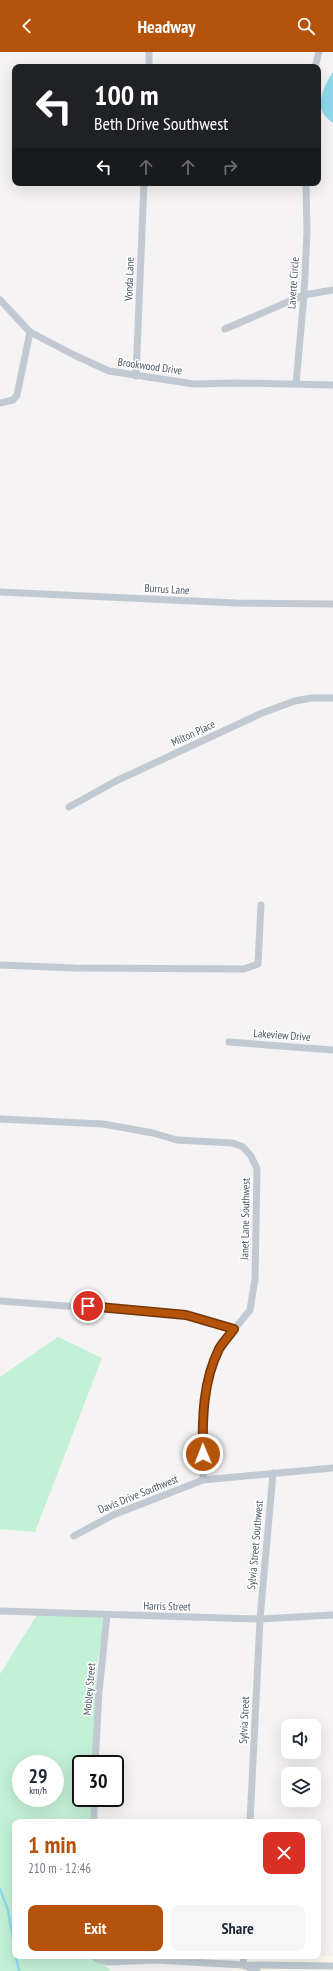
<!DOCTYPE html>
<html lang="en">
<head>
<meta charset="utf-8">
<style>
	body { margin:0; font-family:"PT Sans Narrow",sans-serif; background:#f6f6f7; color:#1f2937; height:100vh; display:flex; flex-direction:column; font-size:15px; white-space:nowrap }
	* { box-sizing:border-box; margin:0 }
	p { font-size:13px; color:#747a83 }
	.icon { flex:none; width:22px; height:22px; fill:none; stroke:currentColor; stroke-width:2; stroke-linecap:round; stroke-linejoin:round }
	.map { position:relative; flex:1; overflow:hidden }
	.details { position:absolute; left:12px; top:1767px; width:309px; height:140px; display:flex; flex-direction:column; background:#fff; border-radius:8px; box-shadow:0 4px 16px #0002 }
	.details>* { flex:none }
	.guide { position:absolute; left:12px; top:12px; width:309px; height:122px; border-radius:8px; box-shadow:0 4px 16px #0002; background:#202124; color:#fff; overflow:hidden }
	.fabs { position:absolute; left:281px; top:1667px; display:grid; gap:8px }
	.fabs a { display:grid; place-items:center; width:40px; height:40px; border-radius:8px; background:#fff; box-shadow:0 4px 16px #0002; font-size:20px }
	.speed { position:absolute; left:12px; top:1703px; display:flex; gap:8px; font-size:20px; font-weight:700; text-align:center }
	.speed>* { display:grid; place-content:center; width:52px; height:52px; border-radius:50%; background:#fff; box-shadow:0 4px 16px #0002; line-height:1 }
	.speed small { font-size:10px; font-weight:400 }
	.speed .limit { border:2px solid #111; border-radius:6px; background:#fff; color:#111 }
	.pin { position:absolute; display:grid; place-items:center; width:34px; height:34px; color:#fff; margin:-17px; border:2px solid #fff; border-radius:50%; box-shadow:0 1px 4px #0007 }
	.me { position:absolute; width:44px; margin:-22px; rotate:359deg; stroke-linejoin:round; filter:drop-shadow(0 0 3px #0008) }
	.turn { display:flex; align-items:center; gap:14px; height:84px; padding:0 16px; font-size:18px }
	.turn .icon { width:52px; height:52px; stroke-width:2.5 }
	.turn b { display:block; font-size:28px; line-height:34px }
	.lanes { display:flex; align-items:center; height:38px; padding:0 16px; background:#0003; justify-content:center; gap:20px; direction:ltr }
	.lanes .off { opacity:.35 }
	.round { display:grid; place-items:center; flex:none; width:42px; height:42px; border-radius:8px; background:#f6f6f7 }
	.overview { display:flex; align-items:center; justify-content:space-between; height:68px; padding:0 16px }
	h1 { font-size:24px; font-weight:700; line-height:30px; color:#b45309 }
	.button { display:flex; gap:8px; margin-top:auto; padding:8px 16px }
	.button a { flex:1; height:46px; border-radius:8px; background:#b45309; color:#fff; font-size:16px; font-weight:700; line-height:46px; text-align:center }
	.button a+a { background:#f6f6f7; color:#1f2937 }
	header { display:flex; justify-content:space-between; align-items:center; height:52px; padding:0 16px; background:#b45309; color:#fff; font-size:18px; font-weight:700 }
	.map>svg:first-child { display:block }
	.commercial { fill:#fdf9ef }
	.green { fill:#c3f1d5; fill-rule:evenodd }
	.water { fill:#90daee }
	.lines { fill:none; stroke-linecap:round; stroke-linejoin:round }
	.stream { stroke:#90daee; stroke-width:2.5 }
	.minor { stroke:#c1cad2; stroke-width:7 }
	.route-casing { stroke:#753606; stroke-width:10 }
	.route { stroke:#b45309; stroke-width:7 }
	.labels { text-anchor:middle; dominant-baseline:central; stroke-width:3; stroke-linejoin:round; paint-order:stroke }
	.street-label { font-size:11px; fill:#4a5661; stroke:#fff }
</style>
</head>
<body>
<header><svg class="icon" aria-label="back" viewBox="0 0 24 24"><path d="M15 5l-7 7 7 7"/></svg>Headway<svg class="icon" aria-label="search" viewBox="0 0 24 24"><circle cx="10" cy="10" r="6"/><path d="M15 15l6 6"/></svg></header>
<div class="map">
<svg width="333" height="1919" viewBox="0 0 333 1919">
	<rect width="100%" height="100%" fill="#f5f3f3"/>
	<path class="commercial" d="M238,1904H333V1919H234Z"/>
	<g class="green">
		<path d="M58,1285L102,1306L35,1480L0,1477V1325Z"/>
		<path d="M40,1558L106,1560L97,1612L93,1712H81V1746H91L90,1770H15V1904H95L111,1919H0V1622ZM21,1712H55V1746H21Z"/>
	</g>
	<path class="water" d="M333,20V71C329,68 324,64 322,59C317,49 327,28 333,20Z"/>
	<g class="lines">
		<g class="stream">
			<path d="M0,1837L8,1858L15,1899"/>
			<path d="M16,1904L19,1919"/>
		</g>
		<g class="minor">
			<path d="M149,15V0"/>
			<path d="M315,15L319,0"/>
			<path d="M0,248L30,280L74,303L109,319L194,332L236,331L333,333"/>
			<path d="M225,277L304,243L333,238"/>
			<path d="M136,324L144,131"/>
			<path d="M296,332L304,243L307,180L306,131"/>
			<path d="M0,351L13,348L17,343L30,280"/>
			<path d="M0,540L236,551L333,552"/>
			<path d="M69,755L116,729L262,661L295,649L311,646H333"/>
			<path d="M0,913L75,916L244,917L258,912L261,853"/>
			<path d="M229,990L333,998"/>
			<path d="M0,1067L103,1072L153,1081L177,1088L233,1091L243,1095L251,1104L257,1117L255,1227L250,1258L220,1295L210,1318L205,1346L203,1428"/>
			<path d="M0,1249L186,1263L234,1277"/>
			<path d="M74,1484L113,1463L203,1428L333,1416"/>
			<path d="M0,1559L260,1567L333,1563"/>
			<path d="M95,1712L99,1640L107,1563"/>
			<path d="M94,1770V1746"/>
			<path d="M250,1770L260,1567L273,1421"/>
			<path d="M93,1904L97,1907L109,1910L155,1908L243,1913L333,1914"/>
			<path d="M244,1904L243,1913L257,1919"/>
		</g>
	</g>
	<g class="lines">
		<defs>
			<path id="route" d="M88,1254L186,1263L234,1277C230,1283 223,1290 219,1297C203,1329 202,1367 203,1402"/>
		</defs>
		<use href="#route" class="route-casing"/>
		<use href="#route" class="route"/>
	</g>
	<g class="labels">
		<g class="street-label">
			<text transform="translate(129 227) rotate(-88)">Vonda Lane</text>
			<text transform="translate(293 231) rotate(-86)">Laverte Circle</text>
			<text transform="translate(150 314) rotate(8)">Brookwood Drive</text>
			<text transform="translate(167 537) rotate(3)">Burrus Lane</text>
			<text transform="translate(193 681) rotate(-25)">Milton Place</text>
			<text transform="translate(282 983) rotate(4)">Lakeview Drive</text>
			<text transform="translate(245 1167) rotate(-89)">Janet Lane Southwest</text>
			<text transform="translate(138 1442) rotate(-22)">Davis Drive Southwest</text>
			<text transform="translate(255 1493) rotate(-85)">Sylvia Street Southwest</text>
			<text transform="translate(167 1554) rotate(1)">Harris Street</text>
			<text transform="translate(89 1637) rotate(-85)">Mobley Street</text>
			<text transform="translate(244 1668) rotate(-87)">Sylvia Street</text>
		</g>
	</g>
</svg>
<div class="fabs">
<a><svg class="icon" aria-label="sound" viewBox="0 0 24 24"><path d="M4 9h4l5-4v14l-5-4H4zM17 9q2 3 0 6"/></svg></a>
<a><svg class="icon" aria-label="layers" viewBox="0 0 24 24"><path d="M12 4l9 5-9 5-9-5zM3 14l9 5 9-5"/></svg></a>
</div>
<div class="speed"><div>29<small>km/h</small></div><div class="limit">30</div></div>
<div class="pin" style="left:88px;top:1254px;background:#d93025"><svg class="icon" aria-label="arrive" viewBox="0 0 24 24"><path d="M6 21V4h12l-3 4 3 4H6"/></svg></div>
<svg class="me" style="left:203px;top:1402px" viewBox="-20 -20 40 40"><circle r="17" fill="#b45309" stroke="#fff" stroke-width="3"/><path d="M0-11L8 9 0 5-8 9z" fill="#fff"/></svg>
<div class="guide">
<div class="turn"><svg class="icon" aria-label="left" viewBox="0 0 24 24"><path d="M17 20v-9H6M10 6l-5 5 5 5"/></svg><div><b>100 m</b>Beth Drive Southwest</div></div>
<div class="lanes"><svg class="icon" aria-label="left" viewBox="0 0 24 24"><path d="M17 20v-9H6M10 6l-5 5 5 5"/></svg><svg class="icon off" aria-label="ahead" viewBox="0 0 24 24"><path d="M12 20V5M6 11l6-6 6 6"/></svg><svg class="icon off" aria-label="ahead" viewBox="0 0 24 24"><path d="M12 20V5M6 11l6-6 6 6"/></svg><svg class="icon off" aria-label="right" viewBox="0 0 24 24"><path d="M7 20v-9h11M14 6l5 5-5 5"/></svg></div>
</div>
<section class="details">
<div class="overview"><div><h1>1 min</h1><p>210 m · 12:46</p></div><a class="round" style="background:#d93025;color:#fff"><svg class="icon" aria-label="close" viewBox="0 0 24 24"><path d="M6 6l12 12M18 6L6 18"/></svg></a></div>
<div class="button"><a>Exit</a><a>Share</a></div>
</section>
</div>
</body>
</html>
